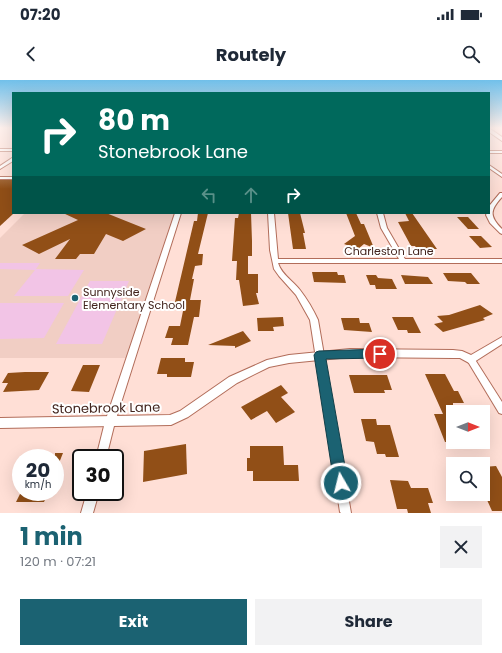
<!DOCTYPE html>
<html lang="en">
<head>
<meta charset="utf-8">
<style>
	body { margin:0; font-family:Poppins,sans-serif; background:#f2f2f3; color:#1f2937; height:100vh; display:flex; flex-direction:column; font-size:15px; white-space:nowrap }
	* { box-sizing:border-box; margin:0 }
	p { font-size:13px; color:#747a83 }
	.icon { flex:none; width:22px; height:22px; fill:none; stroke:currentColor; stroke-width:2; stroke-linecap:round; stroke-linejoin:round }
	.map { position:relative; height:433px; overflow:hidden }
	.drawer { display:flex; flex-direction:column; background:#fff; flex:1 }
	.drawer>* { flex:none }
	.top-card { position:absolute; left:12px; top:12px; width:478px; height:122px; border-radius:0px; box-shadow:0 4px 16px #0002; background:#00695c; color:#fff; overflow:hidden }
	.needle { width:26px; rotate:90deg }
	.fabs { position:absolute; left:446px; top:325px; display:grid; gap:8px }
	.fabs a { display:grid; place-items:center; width:44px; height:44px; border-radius:0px; background:#fff; box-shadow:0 4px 16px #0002; font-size:20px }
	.speed { position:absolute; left:12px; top:369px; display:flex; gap:8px; font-size:20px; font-weight:700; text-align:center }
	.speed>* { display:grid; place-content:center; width:52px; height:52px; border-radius:50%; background:#fff; box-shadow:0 4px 16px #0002; line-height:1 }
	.speed small { font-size:10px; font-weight:400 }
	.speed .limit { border:2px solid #111; border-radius:6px; background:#fff; color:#111 }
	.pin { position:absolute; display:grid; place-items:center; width:34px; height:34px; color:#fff; margin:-17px; border:2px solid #fff; border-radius:50%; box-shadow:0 1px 4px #0007 }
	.me { position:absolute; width:44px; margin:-22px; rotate:352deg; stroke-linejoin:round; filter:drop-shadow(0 0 3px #0008) }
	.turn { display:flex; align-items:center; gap:14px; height:84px; padding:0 20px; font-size:18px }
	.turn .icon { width:52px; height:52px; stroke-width:2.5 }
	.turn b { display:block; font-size:28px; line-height:34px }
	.lanes { display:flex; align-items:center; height:38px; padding:0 20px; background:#0003; justify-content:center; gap:20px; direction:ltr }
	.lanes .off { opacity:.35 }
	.round { display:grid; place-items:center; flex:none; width:42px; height:42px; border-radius:0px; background:#f2f2f3 }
	.summary { display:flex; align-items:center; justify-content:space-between; height:68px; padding:0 20px }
	h1 { font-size:24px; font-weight:700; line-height:30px; color:#1b6272 }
	.action { display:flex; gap:8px; margin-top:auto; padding:8px 20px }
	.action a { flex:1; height:46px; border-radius:0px; background:#1b6272; color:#fff; font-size:16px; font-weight:700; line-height:46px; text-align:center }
	.action a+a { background:#f2f2f3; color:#1f2937 }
	.status { display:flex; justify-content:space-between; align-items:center; height:28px; padding:0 20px; background:#fff; direction:ltr }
	.status svg { height:11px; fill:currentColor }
	header { display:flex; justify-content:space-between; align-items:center; height:52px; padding:0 20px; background:#fff; font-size:18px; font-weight:700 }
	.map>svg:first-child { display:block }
	.built { fill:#f1cec4 }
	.green { fill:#f2c4e6 }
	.building { fill:#914f17 }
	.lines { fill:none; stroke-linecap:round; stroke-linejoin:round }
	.minor-casing { stroke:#b26d5a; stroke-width:2 }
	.tertiary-casing { stroke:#b26d5a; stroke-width:2 }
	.primary-casing { stroke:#b26d5a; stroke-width:2 }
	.minor { fill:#fff; fill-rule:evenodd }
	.tertiary { fill:#fff; fill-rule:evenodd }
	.primary { fill:#fff; fill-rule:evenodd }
	.route { fill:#1b6272; stroke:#12404a }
	.poi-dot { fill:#1b6272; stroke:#fff; stroke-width:1.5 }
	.labels { text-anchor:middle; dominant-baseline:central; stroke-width:4; stroke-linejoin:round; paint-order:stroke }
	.street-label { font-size:11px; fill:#42241d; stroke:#fff }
	.poi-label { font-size:11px; fill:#42241d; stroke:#fff; text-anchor:start }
	.near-street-label { font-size:13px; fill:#42241d; stroke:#fff }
</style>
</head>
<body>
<div class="status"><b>07:20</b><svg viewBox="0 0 49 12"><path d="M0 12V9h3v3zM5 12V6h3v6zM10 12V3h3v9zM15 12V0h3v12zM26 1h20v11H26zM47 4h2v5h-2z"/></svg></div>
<header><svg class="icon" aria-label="back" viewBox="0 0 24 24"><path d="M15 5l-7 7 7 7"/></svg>Routely<svg class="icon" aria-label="search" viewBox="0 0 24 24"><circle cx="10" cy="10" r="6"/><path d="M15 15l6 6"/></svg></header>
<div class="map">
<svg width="502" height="433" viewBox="0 0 502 433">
	<rect width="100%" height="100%" fill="#ffdfd6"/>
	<path class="built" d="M25,133H178L131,278H0V158Z"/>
	<g class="green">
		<path d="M0,183H40L36,189L84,190L68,216H14L35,190L0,189Z"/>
		<path d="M90,201H129L102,264H56Z"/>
		<path d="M0,223H64L44,258L0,259Z"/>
	</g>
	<g class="building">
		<path d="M0,100H13V134L0,146Z"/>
		<path d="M63,133H106L146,149L123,161L106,154L94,174H80L76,179H55L70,159L39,174L22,165L78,140Z"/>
		<path d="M198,133H208L198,174H203L202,185L195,186L192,199H194L190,220H201L199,237H194L188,265H171L173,258H165L169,246H180L184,226H174L194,141H197Z"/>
		<path d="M239,133H251L252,161V176H248V194H258V213H256L259,224L243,226L239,200H236L237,181H232L235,138H238Z"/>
		<path d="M288,133H300L305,153H303L306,169H293Z"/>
		<path d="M346,133H356L361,144H364L374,168L364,164L358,169L344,164L355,156Z"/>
		<path d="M405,133H412L437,169H417L415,166H411L398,142L409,141Z"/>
		<path d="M457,137H468L479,149H468Z"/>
		<path d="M469,156H481L492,167L480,168Z"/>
		<path d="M312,192H337L338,195H344L346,203L314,202Z"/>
		<path d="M443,193H471L480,204H467L465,202L448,201Z"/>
		<path d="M366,195H376L378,198L392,199L397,209H376L375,205H370Z"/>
		<path d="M401,195L428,197L433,204H405Z"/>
		<path d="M480,225L493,234L483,238L485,240L443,252L434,244L443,242L437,236L449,235Z"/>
		<path d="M283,237L284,246L273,247L274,251H258L257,238Z"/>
		<path d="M392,237H413L421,253H408L407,250H398Z"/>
		<path d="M341,238H359L360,243H369L372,252L344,250Z"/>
		<path d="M243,251L251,261L235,268V266L208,265Z"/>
		<path d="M161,278H185V282H194L191,297H167V294H157Z"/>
		<path d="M83,285H100L89,312L71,311Z"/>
		<path d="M25,292H49L39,310L3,312L8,303H2L8,293Z"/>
		<path d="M425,294H445L454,311H458L464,323H453V362H445L434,334H443Z"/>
		<path d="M349,295H387L392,310H384L385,313H354Z"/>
		<path d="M281,305L288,313L281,317L295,332L276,343L267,331L251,340L241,327Z"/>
		<path d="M361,339H376L377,345H390L399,377H386L385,374H377L374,362L366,361Z"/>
		<path d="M186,364L187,394L143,402L144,371Z"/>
		<path d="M250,366H283L284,385H298L299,401H253V391H247V378H250Z"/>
		<path d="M55,373H63L55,393Z"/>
		<path d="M496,386L502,397V431H492L483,411V387Z"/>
		<path d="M390,400L408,401L411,408H428L433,423H428L431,433H408L407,429H397Z"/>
		<path d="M21,412H48L44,422H16Z"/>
	</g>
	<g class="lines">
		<defs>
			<g id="minor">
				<rect x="0" y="69" width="13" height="2"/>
				<rect x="489" y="71" width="13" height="2"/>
				<path d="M12,78H13V81L0,89V86Z"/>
				<path d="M489,85L502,94V97L489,88Z"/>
				<rect x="0" y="97" width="13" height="2"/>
				<path d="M500,113H502V117C490,130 489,136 502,149V154L500,153L490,143L486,135L487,133H489L490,125Z"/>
				<path d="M175,133H181L115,342L106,378H96L105,342Z"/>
				<path d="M268,133H274L278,179H399L381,148L377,133H383L387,148L405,179H502V183H278C282,195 292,200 300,210C307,219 313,229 318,240L351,433H341L340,432L310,240L296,215L279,196L274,189L270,170Z"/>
				<path d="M471,277L474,278L502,322V334L499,333L467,280L468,278Z"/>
				<path d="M87,412H99L93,433H81Z"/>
			</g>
			<path id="tertiary" d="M502,257V264L471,284L460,278H453L350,277L289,283L269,287L237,303L188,337L171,345L0,348V338L170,335L180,331L229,297L267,280L289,275L350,269L453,270L462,271L471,275Z"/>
			<path id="primary" d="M489,48L502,57V61L489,52Z"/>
		</defs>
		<use href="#minor" class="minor-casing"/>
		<use href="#tertiary" class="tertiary-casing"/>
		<use href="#primary" class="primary-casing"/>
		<use href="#minor" class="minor"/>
		<use href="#tertiary" class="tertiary"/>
		<use href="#primary" class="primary"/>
	</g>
	<linearGradient id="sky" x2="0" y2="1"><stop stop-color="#71c0ea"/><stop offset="0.44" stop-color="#fff1ed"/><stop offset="1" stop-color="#fff1ed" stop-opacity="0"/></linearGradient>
	<rect width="502" height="109" fill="url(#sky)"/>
	<path class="route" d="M380,269L384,271L385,274L384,276L380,278L326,279L348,403L346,408L341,410L336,408L334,403L314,275L316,272L319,271Z"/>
	<circle class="poi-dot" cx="75" cy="218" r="4"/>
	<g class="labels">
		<g class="street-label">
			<text x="389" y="171">Charleston Lane</text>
		</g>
		<g class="poi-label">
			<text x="83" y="212">Sunnyside<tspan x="83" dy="13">Elementary School</tspan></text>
		</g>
		<g class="near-street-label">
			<text transform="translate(106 328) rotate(-1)">Stonebrook Lane</text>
		</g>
	</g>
</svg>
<div class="fabs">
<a><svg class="needle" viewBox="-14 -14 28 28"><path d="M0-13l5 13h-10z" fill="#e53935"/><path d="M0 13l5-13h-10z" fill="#747a83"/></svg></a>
<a><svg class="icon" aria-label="search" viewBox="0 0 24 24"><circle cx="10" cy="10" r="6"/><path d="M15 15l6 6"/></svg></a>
</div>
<div class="speed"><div>20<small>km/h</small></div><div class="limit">30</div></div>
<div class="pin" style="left:380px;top:274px;background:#d93025"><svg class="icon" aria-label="arrive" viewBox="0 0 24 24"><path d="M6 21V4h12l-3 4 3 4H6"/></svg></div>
<svg class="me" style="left:341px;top:403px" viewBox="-20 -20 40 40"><circle r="17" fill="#1b6272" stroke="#fff" stroke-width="3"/><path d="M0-11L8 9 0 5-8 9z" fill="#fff"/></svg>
<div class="top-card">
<div class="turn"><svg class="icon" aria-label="right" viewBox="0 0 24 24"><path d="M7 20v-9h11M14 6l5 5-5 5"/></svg><div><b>80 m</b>Stonebrook Lane</div></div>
<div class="lanes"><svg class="icon off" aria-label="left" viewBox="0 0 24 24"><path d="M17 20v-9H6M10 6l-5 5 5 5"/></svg><svg class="icon off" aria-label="ahead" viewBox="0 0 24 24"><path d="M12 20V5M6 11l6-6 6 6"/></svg><svg class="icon" aria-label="right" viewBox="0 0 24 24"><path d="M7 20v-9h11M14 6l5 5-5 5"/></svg></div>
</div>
</div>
<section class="drawer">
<div class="summary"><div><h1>1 min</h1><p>120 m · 07:21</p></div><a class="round"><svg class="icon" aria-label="close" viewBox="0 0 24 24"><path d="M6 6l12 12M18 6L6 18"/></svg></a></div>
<div class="action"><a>Exit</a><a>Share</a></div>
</section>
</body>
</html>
